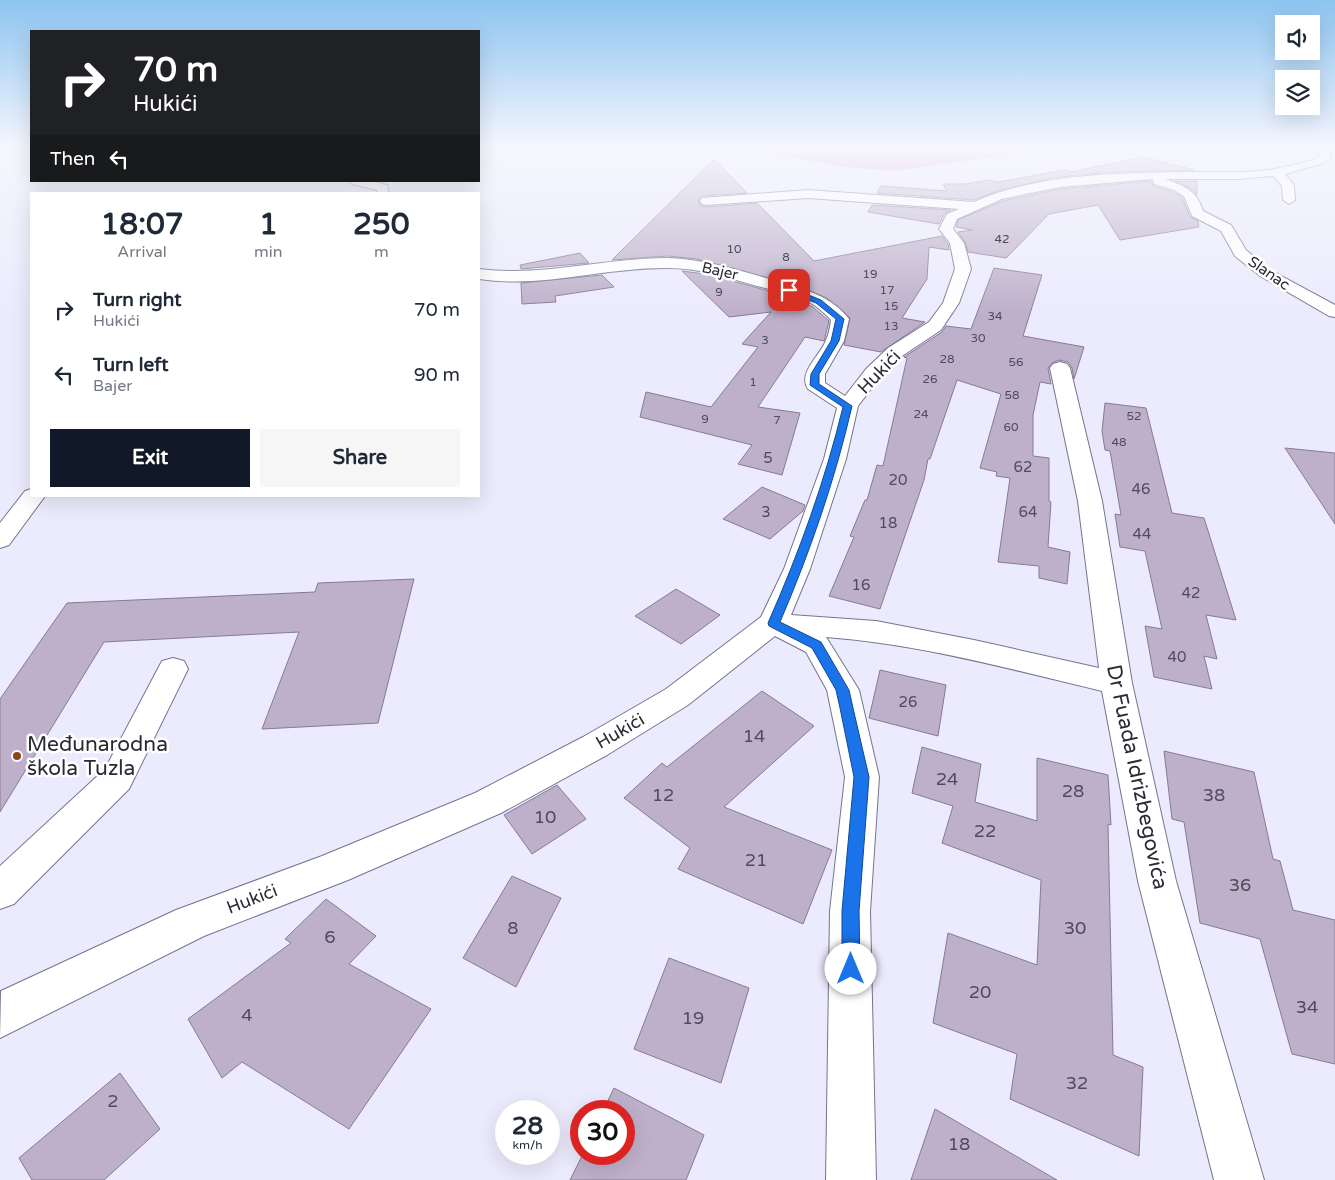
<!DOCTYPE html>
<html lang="en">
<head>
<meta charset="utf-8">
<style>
	body { margin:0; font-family:"Varela Round",sans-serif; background:#f6f6f7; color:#1f2937; height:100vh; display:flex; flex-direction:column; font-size:19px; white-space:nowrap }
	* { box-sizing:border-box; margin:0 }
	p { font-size:16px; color:#747a83 }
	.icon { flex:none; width:28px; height:28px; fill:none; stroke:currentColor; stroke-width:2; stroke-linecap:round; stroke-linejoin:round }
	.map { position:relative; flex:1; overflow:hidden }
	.panel { position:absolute; left:30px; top:192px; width:450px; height:305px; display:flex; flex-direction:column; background:#fff; border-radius:0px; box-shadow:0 5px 20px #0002 }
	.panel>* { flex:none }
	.guide { position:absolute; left:30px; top:30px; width:450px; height:152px; border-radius:0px; box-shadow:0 5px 20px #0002; background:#202124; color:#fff; overflow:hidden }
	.controls { position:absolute; left:1275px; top:15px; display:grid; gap:10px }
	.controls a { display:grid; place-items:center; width:45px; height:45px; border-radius:0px; background:#fff; box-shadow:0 5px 20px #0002; font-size:25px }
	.speed { position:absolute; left:495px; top:1100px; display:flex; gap:10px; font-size:25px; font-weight:700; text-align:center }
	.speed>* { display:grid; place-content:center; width:65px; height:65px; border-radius:50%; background:#fff; box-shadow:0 5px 20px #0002; line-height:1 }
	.speed small { font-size:12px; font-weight:400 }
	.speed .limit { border:8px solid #d22; background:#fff; color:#111 }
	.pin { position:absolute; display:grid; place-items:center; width:42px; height:42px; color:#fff; margin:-21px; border-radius:10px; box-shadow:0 2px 8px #0006 }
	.me { position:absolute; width:55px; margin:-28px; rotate:0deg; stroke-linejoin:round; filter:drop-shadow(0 0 4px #0008) }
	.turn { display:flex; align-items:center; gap:18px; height:105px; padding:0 20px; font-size:22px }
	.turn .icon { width:65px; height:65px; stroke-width:2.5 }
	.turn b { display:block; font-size:35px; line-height:42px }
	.then { display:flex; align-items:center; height:48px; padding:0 20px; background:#0003; gap:10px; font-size:19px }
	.eta { display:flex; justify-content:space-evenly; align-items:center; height:85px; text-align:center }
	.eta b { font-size:30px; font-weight:700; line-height:35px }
	.button { display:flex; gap:10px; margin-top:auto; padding:10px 20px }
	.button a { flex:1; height:58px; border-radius:0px; background:#111827; color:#fff; font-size:20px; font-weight:700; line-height:58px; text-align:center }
	.button a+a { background:#f6f6f7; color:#1f2937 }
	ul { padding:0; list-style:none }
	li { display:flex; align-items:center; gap:15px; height:65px; padding:0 20px }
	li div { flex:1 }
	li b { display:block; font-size:19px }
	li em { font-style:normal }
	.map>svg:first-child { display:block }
	.forest { fill:#d89cca }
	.building { fill:#beb0ca; stroke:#877a92 }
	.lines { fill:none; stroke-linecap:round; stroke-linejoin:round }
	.minor-casing { stroke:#75748e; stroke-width:2 }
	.minor { fill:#fff; fill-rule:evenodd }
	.route { fill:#1a73e8; stroke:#114b97 }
	.poi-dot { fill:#8a461b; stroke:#fff; stroke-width:2 }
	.labels { text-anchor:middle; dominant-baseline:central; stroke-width:5; stroke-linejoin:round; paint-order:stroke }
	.far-number-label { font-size:12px; fill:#4f4c5a }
	.far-street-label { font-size:15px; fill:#2a2a35; stroke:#fff }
	.number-label { font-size:15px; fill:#4f4c5a }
	.street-label { font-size:18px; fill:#2a2a35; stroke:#fff }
	.near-number-label { font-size:18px; fill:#4f4c5a }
	.near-poi-label { font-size:21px; fill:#2a2a35; stroke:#fff; text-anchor:start }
	.near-street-label { font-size:21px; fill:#2a2a35; stroke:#fff }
</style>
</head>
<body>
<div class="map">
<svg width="1335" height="1180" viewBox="0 0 1335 1180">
	<rect width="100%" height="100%" fill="#ebebfd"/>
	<path class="forest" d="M746,149H1048L895,171L845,167Z"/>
	<g class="building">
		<path d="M1143,157L1194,170L1109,172L1052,178L998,191L974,200L877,193L881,186L947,191L943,184H965L989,180L998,182L1065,170L1071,172Z"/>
		<path d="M714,159L747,193L702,196L698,200L700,205L706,207L757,203L814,261L942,236L948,244L949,250L929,247L927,279L902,318L925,322L881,352L844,345L850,318L827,298L799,286L697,259L668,256L612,260Z"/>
		<path d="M1151,181L1153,186L1173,192L1182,197L1190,217L1198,221L1199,227L1120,240L1098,205L1049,214L1006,258L968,252L965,242L958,232L972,230L956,227L958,220L1003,201L1060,189Z"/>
		<path d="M1175,181H1197V195L1190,188Z"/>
		<path d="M872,205L951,210L945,213L939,224L868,212Z"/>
		<path d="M580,253L589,263L521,269L520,265Z"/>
		<path d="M994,268L1042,275L1023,336L1084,347L1074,379L1072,368L1068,362L1059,360L1052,363L1048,368L1051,384L1040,382L1033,415V456L1049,458V501L1051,502L1048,547L1070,552L1067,584L1039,578V566L998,562L1010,478L996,476L997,472L980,468L1001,394L957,380L930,459H928L924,480L880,609L829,596L854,537L850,536L865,500H867L877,465L883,466L907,358L904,357L942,332L946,326L971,329Z"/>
		<path d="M682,271L712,275L793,298L813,307L829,321L824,341L805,337L758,407L800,413L782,475L738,464L752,445L640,417L646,392L711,407L758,347L742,344L771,312L729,317Z"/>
		<path d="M602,275L614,287L555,296L556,302L522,304L521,283Z"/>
		<path d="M1105,403L1146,408L1172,513L1204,518L1236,620L1206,615L1217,659L1204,656L1212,689L1154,677L1145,626L1162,629L1145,551L1120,547L1115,514L1121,515L1110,451L1105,450L1102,431Z"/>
		<path d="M1285,448L1335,453V524Z"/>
		<path d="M762,487L805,505L803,511L770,539L723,519Z"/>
		<path d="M414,579L378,723L262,729L299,632L104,642L0,812V699L67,603L315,592L318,583Z"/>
		<path d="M676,589L720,615L681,644L635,616Z"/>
		<path d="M880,670L946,685L938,736L869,718Z"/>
		<path d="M762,691L814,726L724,807L832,850L803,924L678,869L690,848L624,798L662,763L667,767Z"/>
		<path d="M922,747L981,764L975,802L1037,821V758L1108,775L1111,825L1108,824L1113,1055L1143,1067L1139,1156L1010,1099L1017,1054L933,1023L948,933L1037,965L1041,880L942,843L953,806L912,793Z"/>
		<path d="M1164,751L1254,772L1273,859L1280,861L1293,910L1335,920V1064L1292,1054L1260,939L1200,923L1184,822L1172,819Z"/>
		<path d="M557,785L586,819L532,854L504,815Z"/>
		<path d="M512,876L561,898L516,987L463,958Z"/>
		<path d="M326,899L376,936L349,964L431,1009L349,1129L242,1062L222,1078L188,1019L291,943L285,939Z"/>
		<path d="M669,958L749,988L721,1083L634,1049Z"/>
		<path d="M120,1073L160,1129L104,1180H32L19,1158Z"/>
		<path d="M614,1088L704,1135L686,1180H570L583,1154H624V1111H603Z"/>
		<path d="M935,1109L1057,1180H911Z"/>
	</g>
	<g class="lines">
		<defs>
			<g id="minor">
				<path d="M1314,149H1325L1330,154L1331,158L1324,163L1285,174L1294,185L1295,200L1289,204L1283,200L1282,186L1273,176L1238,179H1165C1184,186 1197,190 1203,211L1231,225L1246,250L1270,270L1335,305V317L1329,316L1260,276L1235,256L1221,231L1192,216L1184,196L1174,190L1154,184L1153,179L1060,187L1002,199L957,219L953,229L964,243L971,269L959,303L941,330L902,356L880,377L858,406L846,459L810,569L791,615L876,621L974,640L1099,668L1078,501L1050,368L1053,364L1060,362L1067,364L1070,368L1102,501L1132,683L1176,881L1264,1180H1214L1138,881L1102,691C1010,669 920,644 826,637L859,690L879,777L870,911L876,1180H826L830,911L845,777L827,690L806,652L775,636L688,705L607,755L501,813L348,880L204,936L0,1038L1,991L176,910L322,856L475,793L583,737L666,689L761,617L784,569L824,459L837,408L808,389C797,373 821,355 826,340C829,334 830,327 831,320C826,315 820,309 814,305C800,296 773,290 757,286C727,277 698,268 668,268C604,267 542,289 479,279V269C543,277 604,258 668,258C707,259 743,272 780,282C804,289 833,297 849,319L844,341L825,374V383L845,396L866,369L888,348L929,322L943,303L955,269L950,243L939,229L947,214L959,209L808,198L706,205L702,204L700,201L702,198L808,190L974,202C1038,173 1122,173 1191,172C1220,172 1251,174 1279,168C1292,166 1304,162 1316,159L1320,155Z"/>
				<path d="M350,181H371L387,185L389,194H377V190L352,184Z"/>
				<path d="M31,489V496H45L9,545L0,548V523L25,491Z"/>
				<path d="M173,658L184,661L188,669L129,789L14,904L0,909V866L105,769L162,661Z"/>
			</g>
		</defs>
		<use href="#minor" class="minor-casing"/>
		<use href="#minor" class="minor"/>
	</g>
	<linearGradient id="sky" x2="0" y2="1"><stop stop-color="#8cc4f0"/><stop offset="0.47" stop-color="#f6f6fe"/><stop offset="1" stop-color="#f6f6fe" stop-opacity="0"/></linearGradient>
	<rect width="1335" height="314" fill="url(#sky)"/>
	<path class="route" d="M786,288H791L821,300L844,319L839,341L819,374V384L852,406C835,480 810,552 780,622L821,642L849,690L853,708L869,777L859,911L860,969L857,975L851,977L845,975L842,969V911L854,777L840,708L836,690L812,648L769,626L768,623C799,553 825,481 843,407L810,385L811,374L831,341L836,319L816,303L786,291Z"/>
	<circle class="poi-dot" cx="17" cy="756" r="5"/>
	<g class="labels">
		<g class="far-number-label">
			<text x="1002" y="239">42</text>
			<text x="734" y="249">10</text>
			<text x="786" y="257">8</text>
			<text x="870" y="274">19</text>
			<text x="887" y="290">17</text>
			<text x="719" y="292">9</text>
			<text x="891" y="306">15</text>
			<text x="995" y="316">34</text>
			<text x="891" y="326">13</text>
			<text x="978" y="338">30</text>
			<text x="765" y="340">3</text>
			<text x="947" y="359">28</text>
			<text x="1016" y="362">56</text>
			<text x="930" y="379">26</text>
			<text x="753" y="382">1</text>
			<text x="1012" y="395">58</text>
			<text x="921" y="414">24</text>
			<text x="1134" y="416">52</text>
			<text x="705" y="419">9</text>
			<text x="777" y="420">7</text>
			<text x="1011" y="427">60</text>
			<text x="1119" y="442">48</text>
		</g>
		<g class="far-street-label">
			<text transform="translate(720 271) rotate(13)">Bajer</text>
			<text transform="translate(1269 273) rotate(35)">Slanac</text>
		</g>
		<g class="number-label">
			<text x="768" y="458">5</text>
			<text x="1023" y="467">62</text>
			<text x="898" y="480">20</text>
			<text x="1141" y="489">46</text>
			<text x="766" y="512">3</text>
			<text x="1028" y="512">64</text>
			<text x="888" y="523">18</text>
			<text x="1142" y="534">44</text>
			<text x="861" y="585">16</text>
			<text x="1191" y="593">42</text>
			<text x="1177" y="657">40</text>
			<text x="908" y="702">26</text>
		</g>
		<g class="street-label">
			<text transform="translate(879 372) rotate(-46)">Hukići</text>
			<text transform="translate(620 731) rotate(-30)">Hukići</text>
			<text transform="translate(252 899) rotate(-21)">Hukići</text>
		</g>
		<g class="near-number-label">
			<text x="754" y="736">14</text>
			<text x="947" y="779">24</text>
			<text x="1073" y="791">28</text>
			<text x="663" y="795">12</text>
			<text x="1214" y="795">38</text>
			<text x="545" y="817">10</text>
			<text x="985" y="831">22</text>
			<text x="756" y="860">21</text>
			<text x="1240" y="885">36</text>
			<text x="513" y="928">8</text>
			<text x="1075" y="928">30</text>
			<text x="330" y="937">6</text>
			<text x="980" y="992">20</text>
			<text x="1307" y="1007">34</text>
			<text x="247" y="1015">4</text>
			<text x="693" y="1018">19</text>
			<text x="1077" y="1083">32</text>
			<text x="113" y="1101">2</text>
			<text x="959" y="1144">18</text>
		</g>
		<g class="near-poi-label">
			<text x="27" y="744">Međunarodna<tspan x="27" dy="24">škola Tuzla</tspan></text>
		</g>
		<g class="near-street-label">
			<text transform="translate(1137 777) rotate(78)">Dr Fuada Idrizbegovića</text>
		</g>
	</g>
</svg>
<div class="controls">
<a><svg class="icon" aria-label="sound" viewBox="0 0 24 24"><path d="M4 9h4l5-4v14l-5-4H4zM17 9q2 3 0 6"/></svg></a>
<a><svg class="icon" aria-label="layers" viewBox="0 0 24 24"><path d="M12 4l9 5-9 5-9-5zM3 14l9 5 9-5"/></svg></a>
</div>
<div class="speed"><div>28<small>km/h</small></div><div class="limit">30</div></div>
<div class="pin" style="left:789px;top:290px;background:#d93025"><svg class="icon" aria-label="arrive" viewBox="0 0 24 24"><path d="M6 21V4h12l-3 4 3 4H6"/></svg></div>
<svg class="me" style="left:851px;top:969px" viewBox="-20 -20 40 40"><circle r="19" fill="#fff"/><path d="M0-13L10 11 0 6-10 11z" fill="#1a73e8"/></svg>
<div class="guide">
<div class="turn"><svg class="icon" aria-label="right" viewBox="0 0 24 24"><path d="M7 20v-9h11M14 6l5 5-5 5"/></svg><div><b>70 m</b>Hukići</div></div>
<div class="then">Then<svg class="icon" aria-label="left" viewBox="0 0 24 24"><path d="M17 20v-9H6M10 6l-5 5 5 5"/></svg></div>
</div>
<section class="panel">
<div class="eta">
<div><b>18:07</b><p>Arrival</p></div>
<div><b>1</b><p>min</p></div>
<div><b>250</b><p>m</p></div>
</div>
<ul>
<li><svg class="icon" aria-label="right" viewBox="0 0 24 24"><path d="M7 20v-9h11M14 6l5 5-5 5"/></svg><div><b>Turn right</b><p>Hukići</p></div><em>70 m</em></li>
<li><svg class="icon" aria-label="left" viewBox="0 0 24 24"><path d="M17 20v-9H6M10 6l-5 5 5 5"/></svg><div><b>Turn left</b><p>Bajer</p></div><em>90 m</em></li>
</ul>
<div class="button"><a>Exit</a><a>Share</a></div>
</section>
</div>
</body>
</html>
